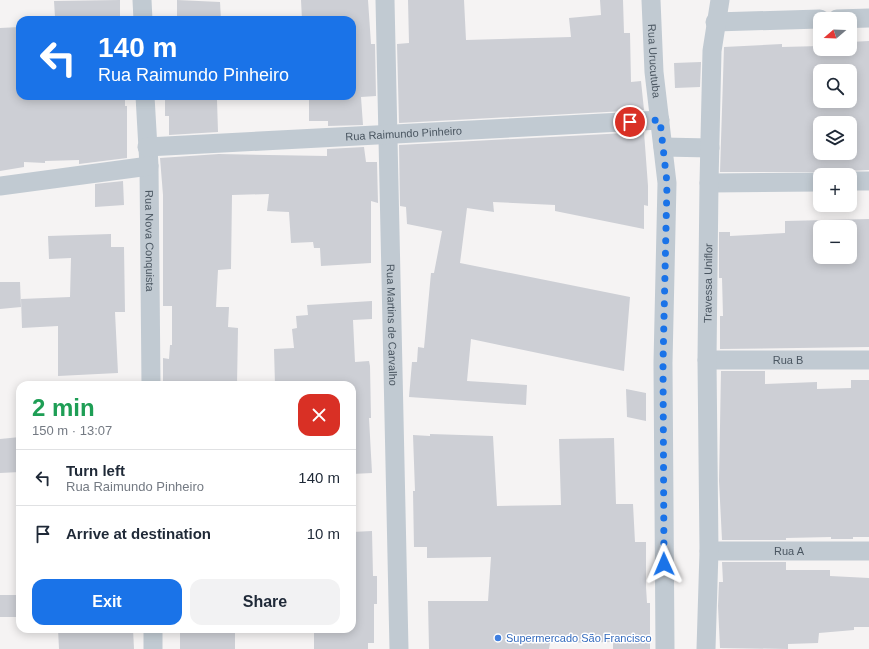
<!DOCTYPE html>
<html lang="en">
<head>
<meta charset="utf-8">
<style>
	body { margin:0; font-family:Arial,sans-serif; background:#f2f2f3; color:#1f2937; height:100vh; display:flex; flex-direction:column; font-size:15px; white-space:nowrap }
	* { box-sizing:border-box; margin:0 }
	p { font-size:13px; color:#747a83 }
	.icon { flex:none; width:22px; height:22px; fill:none; stroke:currentColor; stroke-width:2; stroke-linecap:round; stroke-linejoin:round }
	.map { position:relative; flex:1; overflow:hidden }
	.panel { position:absolute; left:16px; top:381px; width:340px; height:252px; display:flex; flex-direction:column; background:#fff; border-radius:12px; box-shadow:0 2px 10px #0003 }
	.panel>* { flex:none }
	.hud { position:absolute; left:16px; top:16px; width:340px; height:84px; border-radius:12px; box-shadow:0 2px 10px #0003; background:#1a73e8; color:#fff; overflow:hidden }
	.needle { width:26px; rotate:251deg }
	.tools { position:absolute; left:813px; top:12px; display:grid; gap:8px }
	.tools a { display:grid; place-items:center; width:44px; height:44px; border-radius:8px; background:#fff; box-shadow:0 2px 10px #0003; font-size:20px }
	.pin { position:absolute; display:grid; place-items:center; width:34px; height:34px; color:#fff; margin:-17px; border:2px solid #fff; border-radius:50%; box-shadow:0 1px 4px #0007 }
	.me { position:absolute; width:44px; margin:-22px; rotate:359deg; stroke-linejoin:round; filter:drop-shadow(0 0 3px #0008) }
	.turn { display:flex; align-items:center; gap:14px; height:84px; padding:0 16px; font-size:18px }
	.turn .icon { width:52px; height:52px; stroke-width:2.5 }
	.turn b { display:block; font-size:28px; line-height:34px }
	.round { display:grid; place-items:center; flex:none; width:42px; height:42px; border-radius:12px; background:#f2f2f3 }
	.overview { display:flex; align-items:center; justify-content:space-between; height:68px; padding:0 16px }
	h1 { font-size:24px; font-weight:600; line-height:30px; color:#1e9e55 }
	.action { display:flex; gap:8px; margin-top:auto; padding:8px 16px }
	.action a { flex:1; height:46px; border-radius:12px; background:#1a73e8; color:#fff; font-size:16px; font-weight:600; line-height:46px; text-align:center }
	.action a+a { background:#f2f2f3; color:#1f2937 }
	ul { padding:0; list-style:none }
	li { display:flex; align-items:center; gap:12px; height:56px; padding:0 16px; border-top:1px solid #e0e1e3 }
	li div { flex:1 }
	li b { display:block; font-size:15px }
	li em { font-style:normal }
	.map>svg:first-child { display:block }
	.building { fill:#cdcfd5; fill-rule:evenodd }
	.lines { fill:none; stroke-linecap:round; stroke-linejoin:round }
	.street { stroke:#c1cad2; stroke-width:19 }
	.route { stroke:#1a73e8; stroke-width:7; stroke-dasharray:0 12.6 }
	.shop-dot { fill:#3f7fe0; stroke:#fff; stroke-width:1.5 }
	.labels { text-anchor:middle; dominant-baseline:central; stroke-width:3; stroke-linejoin:round; paint-order:stroke }
	.street-label { font-size:11px; fill:#4a5661; stroke:#fff }
	.shop-label { font-size:11px; fill:#366cbe; stroke:#fff; text-anchor:start }
</style>
</head>
<body>
<div class="map">
<svg width="869" height="649" viewBox="0 0 869 649">
	<rect width="100%" height="100%" fill="#f5f3f3"/>
	<g class="building">
		<path d="M120,0V20H75L74,16L55,17L54,1Z"/>
		<path d="M177,0L220,2L221,20H177Z"/>
		<path d="M301,0H368L371,44H375L376,96L361,97L363,125L328,126V121H309V96H352V20H302Z"/>
		<path d="M408,0H464L466,40L571,37L569,18L601,15L600,0H623L624,33H630L631,82L641,81L644,110L399,123L397,44L409,43Z"/>
		<path d="M20,27V96H125V106H127V158L79,164V160L45,161V163L24,162V167L0,171V28Z"/>
		<path d="M869,41V170L828,172H720L724,47L782,44V47L820,46V49H850V42ZM820,71H850V101H820ZM820,123H850V153H820Z"/>
		<path d="M701,62L700,87L675,88L674,63Z"/>
		<path d="M165,96H213V100H217L218,132L169,135V116H165Z"/>
		<path d="M644,132L648,186V206L644,205V229L555,211V205L493,202L494,212L467,208L460,263L630,297L624,371L471,339L467,381L527,385L526,405L409,397L412,362H417L418,347L424,348L431,273H434L442,231L407,224L406,207L400,206L399,145Z"/>
		<path d="M364,147L366,162H377L378,203L371,201V263L321,266L320,248H314L313,242L291,243L289,212L267,211L269,194L232,195L231,269L218,270L216,307H229L228,327L238,328L237,385H163V358L169,359L170,345H172V306H163V195L160,158L219,154L327,156V149Z"/>
		<path d="M123,181L124,205L95,207V184Z"/>
		<path d="M869,219V347L720,349V316H723L722,278H719V232H730V236L785,233V221ZM820,227H850V257H820Z"/>
		<path d="M111,234V247H124L125,312H115L118,373L58,376V326L22,328L21,299L70,297L71,258L49,259L48,236Z"/>
		<path d="M0,282H20L21,307L0,309Z"/>
		<path d="M372,301V319L353,320L355,362L369,361L370,366L371,418H369L372,473L352,474V385H275L274,349L294,348L292,329L297,328L296,316L308,315L307,305Z"/>
		<path d="M721,371H765V384L817,382V389L851,388V380H869V537H853V539H831V537L786,538V540H722L719,481Z"/>
		<path d="M626,389L646,393V421L627,417Z"/>
		<path d="M430,434L493,436L497,506L561,505L559,439L614,438L616,504H633L635,542H646V587L647,603H650V649H613V642L550,643L549,649H429L428,601H488L491,557L427,558V547H414L413,491H415L413,435L430,436Z"/>
		<path d="M20,437V472L0,473V439Z"/>
		<path d="M372,531L373,576H377V604H374V643H368V649H314V629H352V532Z"/>
		<path d="M722,562H786V570H830V576L869,578V627H854V630L819,633L818,643L788,644V649L720,648L718,606L719,582H723Z"/>
		<rect x="0" y="595" width="20" height="22"/>
		<path d="M58,629H133L134,649H59Z"/>
		<rect x="180" y="629" width="55" height="20"/>
	</g>
	<g class="lines">
		<g class="street">
			<path d="M142,0L143,20"/>
			<path id="s1" d="M385,0L399,649"/>
			<path id="s2" d="M651,0L654,72L667,183L663,363L665,649"/>
			<path d="M837,19L869,18"/>
			<path d="M715,22L820,19"/>
			<path id="s3" d="M145,96L149,166L151,385"/>
			<path id="s4" d="M147,147L660,120"/>
			<path d="M663,147L710,148"/>
			<path d="M850,181H869"/>
			<path d="M709,183L820,182"/>
			<path d="M0,186L149,166"/>
			<path id="s5" d="M707,360H869"/>
			<path id="s6" d="M709,551H869"/>
			<path d="M153,629V649"/>
			<path id="s7" d="M706,649L709,551L707,360L709,183L712,51L720,0"/>
		</g>
	</g>
	<g class="lines">
		<path class="route" d="M630,122L660,120L667,183L663,363L664,564"/>
	</g>
	<circle class="shop-dot" cx="498" cy="638" r="4"/>
	<g class="labels">
		<g class="street-label">
			<text stroke="none"><textPath href="#s2" startOffset="61">Rua Urucutuba</textPath></text>
			<text stroke="none"><textPath href="#s4" startOffset="257">Rua Raimundo Pinheiro</textPath></text>
			<text stroke="none"><textPath href="#s3" startOffset="145">Rua Nova Conquista</textPath></text>
			<text stroke="none"><textPath href="#s7" startOffset="366">Travessa Uniflor</textPath></text>
			<text stroke="none"><textPath href="#s1" startOffset="325">Rua Martins de Carvalho</textPath></text>
			<text stroke="none"><textPath href="#s5" startOffset="81">Rua B</textPath></text>
			<text stroke="none"><textPath href="#s6" startOffset="80">Rua A</textPath></text>
		</g>
		<g class="shop-label">
			<text x="506" y="638">Supermercado São Francisco</text>
		</g>
	</g>
</svg>
<div class="tools">
<a><svg class="needle" viewBox="-14 -14 28 28"><path d="M0-13l5 13h-10z" fill="#e53935"/><path d="M0 13l5-13h-10z" fill="#747a83"/></svg></a>
<a><svg class="icon" aria-label="search" viewBox="0 0 24 24"><circle cx="10" cy="10" r="6"/><path d="M15 15l6 6"/></svg></a>
<a><svg class="icon" aria-label="layers" viewBox="0 0 24 24"><path d="M12 4l9 5-9 5-9-5zM3 14l9 5 9-5"/></svg></a>
<a>+</a>
<a>−</a>
</div>
<div class="pin" style="left:630px;top:122px;background:#d93025"><svg class="icon" aria-label="arrive" viewBox="0 0 24 24"><path d="M6 21V4h12l-3 4 3 4H6"/></svg></div>
<svg class="me" style="left:664px;top:564px" viewBox="-20 -20 40 40"><path d="M0-17L14 15 0 8-14 15z" fill="#1a73e8" stroke="#fff" stroke-width="4"/></svg>
<div class="hud">
<div class="turn"><svg class="icon" aria-label="left" viewBox="0 0 24 24"><path d="M17 20v-9H6M10 6l-5 5 5 5"/></svg><div><b>140 m</b>Rua Raimundo Pinheiro</div></div>
</div>
<section class="panel">
<div class="overview"><div><h1>2 min</h1><p>150 m · 13:07</p></div><a class="round" style="background:#d93025;color:#fff"><svg class="icon" aria-label="close" viewBox="0 0 24 24"><path d="M6 6l12 12M18 6L6 18"/></svg></a></div>
<ul>
<li><svg class="icon" aria-label="left" viewBox="0 0 24 24"><path d="M17 20v-9H6M10 6l-5 5 5 5"/></svg><div><b>Turn left</b><p>Rua Raimundo Pinheiro</p></div><em>140 m</em></li>
<li><svg class="icon" aria-label="arrive" viewBox="0 0 24 24"><path d="M6 21V4h12l-3 4 3 4H6"/></svg><div><b>Arrive at destination</b></div><em>10 m</em></li>
</ul>
<div class="action"><a>Exit</a><a>Share</a></div>
</section>
</div>
</body>
</html>
